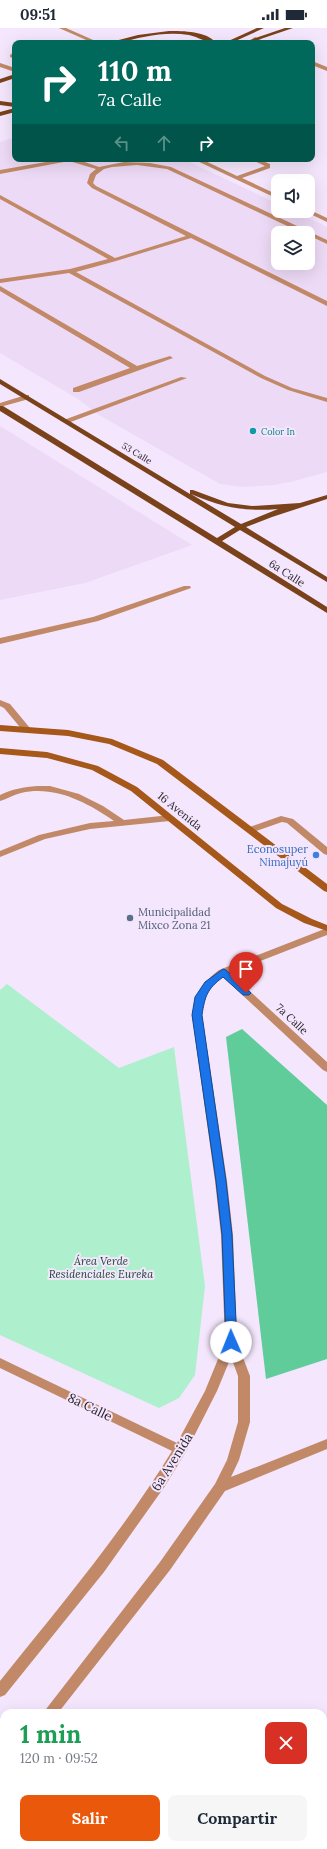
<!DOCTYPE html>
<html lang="es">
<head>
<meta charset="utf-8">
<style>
	body { margin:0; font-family:Lora,serif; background:#f6f6f7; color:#1f2937; height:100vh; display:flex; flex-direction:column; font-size:15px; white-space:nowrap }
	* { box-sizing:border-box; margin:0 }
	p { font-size:13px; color:#747a83 }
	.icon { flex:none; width:22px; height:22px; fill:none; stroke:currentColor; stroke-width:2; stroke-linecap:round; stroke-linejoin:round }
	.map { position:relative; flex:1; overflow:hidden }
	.side { position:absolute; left:0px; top:1681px; width:327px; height:140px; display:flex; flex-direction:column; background:#fff; border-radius:12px 12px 0 0; box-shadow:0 4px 16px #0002 }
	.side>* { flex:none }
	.hud { position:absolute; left:12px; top:12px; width:303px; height:122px; border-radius:8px; box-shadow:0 4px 16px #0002; background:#00695c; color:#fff; overflow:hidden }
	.fabs { position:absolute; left:271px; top:146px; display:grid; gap:8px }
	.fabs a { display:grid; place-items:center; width:44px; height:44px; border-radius:8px; background:#fff; box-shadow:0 4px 16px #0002; font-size:20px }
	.pin { position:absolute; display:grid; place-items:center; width:34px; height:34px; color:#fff; margin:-41px -17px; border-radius:50% 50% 50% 0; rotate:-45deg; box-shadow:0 0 4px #0007 }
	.pin .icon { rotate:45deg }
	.me { position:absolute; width:44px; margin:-22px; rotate:359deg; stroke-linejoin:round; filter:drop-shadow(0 0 3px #0008) }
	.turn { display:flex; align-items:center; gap:14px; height:84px; padding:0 20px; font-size:18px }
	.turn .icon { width:52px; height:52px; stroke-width:2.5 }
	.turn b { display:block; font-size:28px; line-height:34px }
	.lanes { display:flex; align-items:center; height:38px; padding:0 20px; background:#0003; justify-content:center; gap:20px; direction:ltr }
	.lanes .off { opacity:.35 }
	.round { display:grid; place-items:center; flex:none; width:42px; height:42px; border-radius:8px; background:#f6f6f7 }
	.head { display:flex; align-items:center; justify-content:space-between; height:68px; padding:0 20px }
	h1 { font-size:24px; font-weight:800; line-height:30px; color:#1e9e55 }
	.button { display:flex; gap:8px; margin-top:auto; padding:8px 20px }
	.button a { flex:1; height:46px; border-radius:8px; background:#ea580c; color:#fff; font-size:16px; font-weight:800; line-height:46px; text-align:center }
	.button a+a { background:#f6f6f7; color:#1f2937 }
	.status { display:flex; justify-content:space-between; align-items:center; height:28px; padding:0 20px; background:#fff; direction:ltr }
	.status svg { height:11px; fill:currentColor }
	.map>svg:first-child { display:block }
	.built { fill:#eddaf6; fill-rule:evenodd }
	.green { fill:#aeefcd }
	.forest { fill:#5fcc9a }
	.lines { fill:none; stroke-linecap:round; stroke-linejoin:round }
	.lane { fill:#c18967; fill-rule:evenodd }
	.street { fill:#c18967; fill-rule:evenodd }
	.secondary { fill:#a6571a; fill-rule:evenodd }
	.primary { fill:#7a421a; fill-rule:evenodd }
	.route { fill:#1a73e8; stroke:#114b97 }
	.culture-dot { fill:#0f9aa8; stroke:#f4e6fc; stroke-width:1.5 }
	.shop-dot { fill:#3f7fe0; stroke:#f4e6fc; stroke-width:1.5 }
	.service-dot { fill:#5c6f8a; stroke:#f4e6fc; stroke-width:1.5 }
	.labels { text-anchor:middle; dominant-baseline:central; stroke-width:4; stroke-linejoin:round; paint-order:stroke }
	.far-culture-label { font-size:9px; fill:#0d838f; stroke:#f4e6fc; text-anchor:start }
	.far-street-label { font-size:9px; fill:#241f26; stroke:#f4e6fc }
	.street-label { font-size:11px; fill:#241f26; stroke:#f4e6fc }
	.shop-label { font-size:11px; fill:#366cbe; stroke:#f4e6fc; text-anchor:end }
	.service-label { font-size:11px; fill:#4e5e75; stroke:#f4e6fc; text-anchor:start }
	.park-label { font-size:11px; font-style:italic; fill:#1b4834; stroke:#f4e6fc }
	.near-street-label { font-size:13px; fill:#241f26; stroke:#f4e6fc }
</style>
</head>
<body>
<div class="status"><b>09:51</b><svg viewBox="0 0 49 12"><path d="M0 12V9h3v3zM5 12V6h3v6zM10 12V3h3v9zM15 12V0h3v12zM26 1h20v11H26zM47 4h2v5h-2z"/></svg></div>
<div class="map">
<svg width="327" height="1821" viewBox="0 0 327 1821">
	<rect width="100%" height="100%" fill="#f4e6fc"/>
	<g class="built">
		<path d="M15,109V131H183L278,176V183H294L327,199V444L291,454L273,457L242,459L220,456L99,387L78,371L0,325V114ZM278,205H308V235H278Z"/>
		<path d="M0,398L192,517L85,555L0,572Z"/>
	</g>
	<path class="green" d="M7,956L119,1040L174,1019L205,1258L195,1347L179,1370L159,1380L0,1307V962Z"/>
	<path class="forest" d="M242,1001L327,1077V1331L266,1351L226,1009Z"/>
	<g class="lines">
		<g class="lane">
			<path d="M59,0H66L100,15H93Z"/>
			<path d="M255,9L265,14L266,15C260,15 256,15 252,11Z"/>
			<path d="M45,13H59L62,15H42Z"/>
			<path d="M15,23V31L10,29V27Z"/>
			<path d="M312,33L327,39V43L312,37Z"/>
			<path d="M0,35L15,40V44L0,39Z"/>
			<path d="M63,131H76L99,139L124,134L150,135L171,139L327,212V216L325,215L308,207V205H302L167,141L137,137L112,139L104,141L96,147L93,155L96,158L327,273V278L191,210L116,233L76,244L265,348L292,360L327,370V374L288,362L261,350L69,245L0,255V251L70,241L108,231L0,171V167L115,230L186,208L92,160L87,155L90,146L96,141L69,133L0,146V142Z"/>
			<path d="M193,131H201L237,148L265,138L250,131H258L270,136V140L242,150L278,167V171Z"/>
			<path d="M308,181L327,190V194L304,183H308Z"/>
			<path d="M0,258L137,338L170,328L173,330L79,364H73V360L130,340L0,263Z"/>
			<path d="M181,349L187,350L68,395L61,393Z"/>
			<path d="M26,367H29V371L0,379V375Z"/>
			<path d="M37,758H50L79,766L103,778L124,792L170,787L175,790L170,793L90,801L45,811L0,829V823L39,807L90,795L114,793C87,774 54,757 21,765C13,767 7,771 0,773V767C12,761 24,759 37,758Z"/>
			<path d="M281,788L293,791L327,819V827L324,826L287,795L282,794L250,805L245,802L247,800Z"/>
		</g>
		<g class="street">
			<path d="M184,558H190L191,560L98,593L0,616V610L93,589Z"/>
			<path d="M0,672L10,676L30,700L31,702L30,704H24L4,680L0,678Z"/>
			<path d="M327,900V907L230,945L327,1034V1044L323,1042L223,949C207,962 205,968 202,987L227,1153L233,1207L237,1314L250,1348V1394L239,1432L231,1449L327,1411V1421L225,1463L170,1542L58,1685H43L160,1534L215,1456L227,1432L238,1394V1348L231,1329L217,1363L187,1422L165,1458L104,1544L5,1667L0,1669V1653C60,1578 122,1505 172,1423L0,1340V1330L177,1415L205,1363L225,1314L221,1207L215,1153L192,987C196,964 201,956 219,942Z"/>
			<path d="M4,1736V1751L0,1752V1737Z"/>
		</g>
		<g class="secondary">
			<path d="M0,697L68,702L112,711L163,732L327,856V864L324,863L157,736L109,716L68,708L0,703Z"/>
			<path d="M0,720L47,724L98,738L137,759L282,876L312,891L327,897V903L304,895L276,880L131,763L92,742L47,730L0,726Z"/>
		</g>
		<g class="primary">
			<path d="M257,0H264L231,15H224Z"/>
			<path d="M285,0H293L249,15H241Z"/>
			<path d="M169,3C183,3 207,3 216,15C207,15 198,9 189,7C165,3 141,9 118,15L115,13L138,7Z"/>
			<path d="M15,46V50L0,55V51Z"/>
			<path d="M0,73L15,75V79L0,77Z"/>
			<path d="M15,80V84L0,88V84Z"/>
			<path d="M0,351L190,466V462H193L228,475L252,478L300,475L327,467V471L272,489L246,499L327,549V554L240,502L222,513L327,579V585L0,383V378H3L217,510L235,499L0,356ZM191,466C221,479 245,484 278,481L241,496Z"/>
		</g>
	</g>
	<path class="route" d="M223,941L226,942L251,965L249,967H243L223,949C207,961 205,968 202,987L226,1153L232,1207L237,1314L235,1317H227L226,1314L222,1207L216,1153L192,987L195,969L205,954Z"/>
	<circle class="culture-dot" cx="253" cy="403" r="4"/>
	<circle class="shop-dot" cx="316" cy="827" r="4"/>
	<circle class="service-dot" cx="130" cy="890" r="4"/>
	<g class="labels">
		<g class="far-culture-label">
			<text x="261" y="403">Color In</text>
		</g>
		<g class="far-street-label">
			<text transform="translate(137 425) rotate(31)">53 Calle</text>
		</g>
		<g class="street-label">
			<text transform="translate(287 545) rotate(33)">6a Calle</text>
			<text transform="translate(180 783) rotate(39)">16 Avenida</text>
			<text transform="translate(292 991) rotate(43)">7a Calle</text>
		</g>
		<g class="shop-label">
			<text x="308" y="821">Econosuper<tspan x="308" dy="13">Nimajuyú</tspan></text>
		</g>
		<g class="service-label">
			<text x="138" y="884">Municipalidad<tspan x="138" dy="13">Mixco Zona 21</tspan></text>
		</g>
		<g class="park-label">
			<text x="101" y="1233">Área Verde<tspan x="101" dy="13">Residenciales Eureka</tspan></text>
		</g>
		<g class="near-street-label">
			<text transform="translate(90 1379) rotate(26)">8a Calle</text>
			<text transform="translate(172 1434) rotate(-58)">6a Avenida</text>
		</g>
	</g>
</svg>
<div class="fabs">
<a><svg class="icon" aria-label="sound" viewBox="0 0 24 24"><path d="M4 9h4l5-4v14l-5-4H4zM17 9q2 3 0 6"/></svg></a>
<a><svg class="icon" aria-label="layers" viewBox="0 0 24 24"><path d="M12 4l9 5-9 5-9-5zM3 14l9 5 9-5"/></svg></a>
</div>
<div class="pin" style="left:246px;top:965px;background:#d93025"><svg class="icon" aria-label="arrive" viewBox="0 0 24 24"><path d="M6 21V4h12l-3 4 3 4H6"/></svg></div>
<svg class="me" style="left:231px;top:1314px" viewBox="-20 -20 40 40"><circle r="19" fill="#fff"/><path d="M0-13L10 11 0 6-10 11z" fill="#1a73e8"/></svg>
<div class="hud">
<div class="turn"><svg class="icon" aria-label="right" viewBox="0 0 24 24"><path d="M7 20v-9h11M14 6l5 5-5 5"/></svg><div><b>110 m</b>7a Calle</div></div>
<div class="lanes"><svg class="icon off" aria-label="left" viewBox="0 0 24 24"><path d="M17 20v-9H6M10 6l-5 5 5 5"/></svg><svg class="icon off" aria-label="ahead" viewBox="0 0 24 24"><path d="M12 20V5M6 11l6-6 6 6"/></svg><svg class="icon" aria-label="right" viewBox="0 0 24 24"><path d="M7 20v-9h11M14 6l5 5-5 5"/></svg></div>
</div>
<section class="side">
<div class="head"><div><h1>1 min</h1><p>120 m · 09:52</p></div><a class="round" style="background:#d93025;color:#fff"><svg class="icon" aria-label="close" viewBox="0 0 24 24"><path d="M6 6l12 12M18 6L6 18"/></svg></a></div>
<div class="button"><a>Salir</a><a>Compartir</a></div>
</section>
</div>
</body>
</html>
